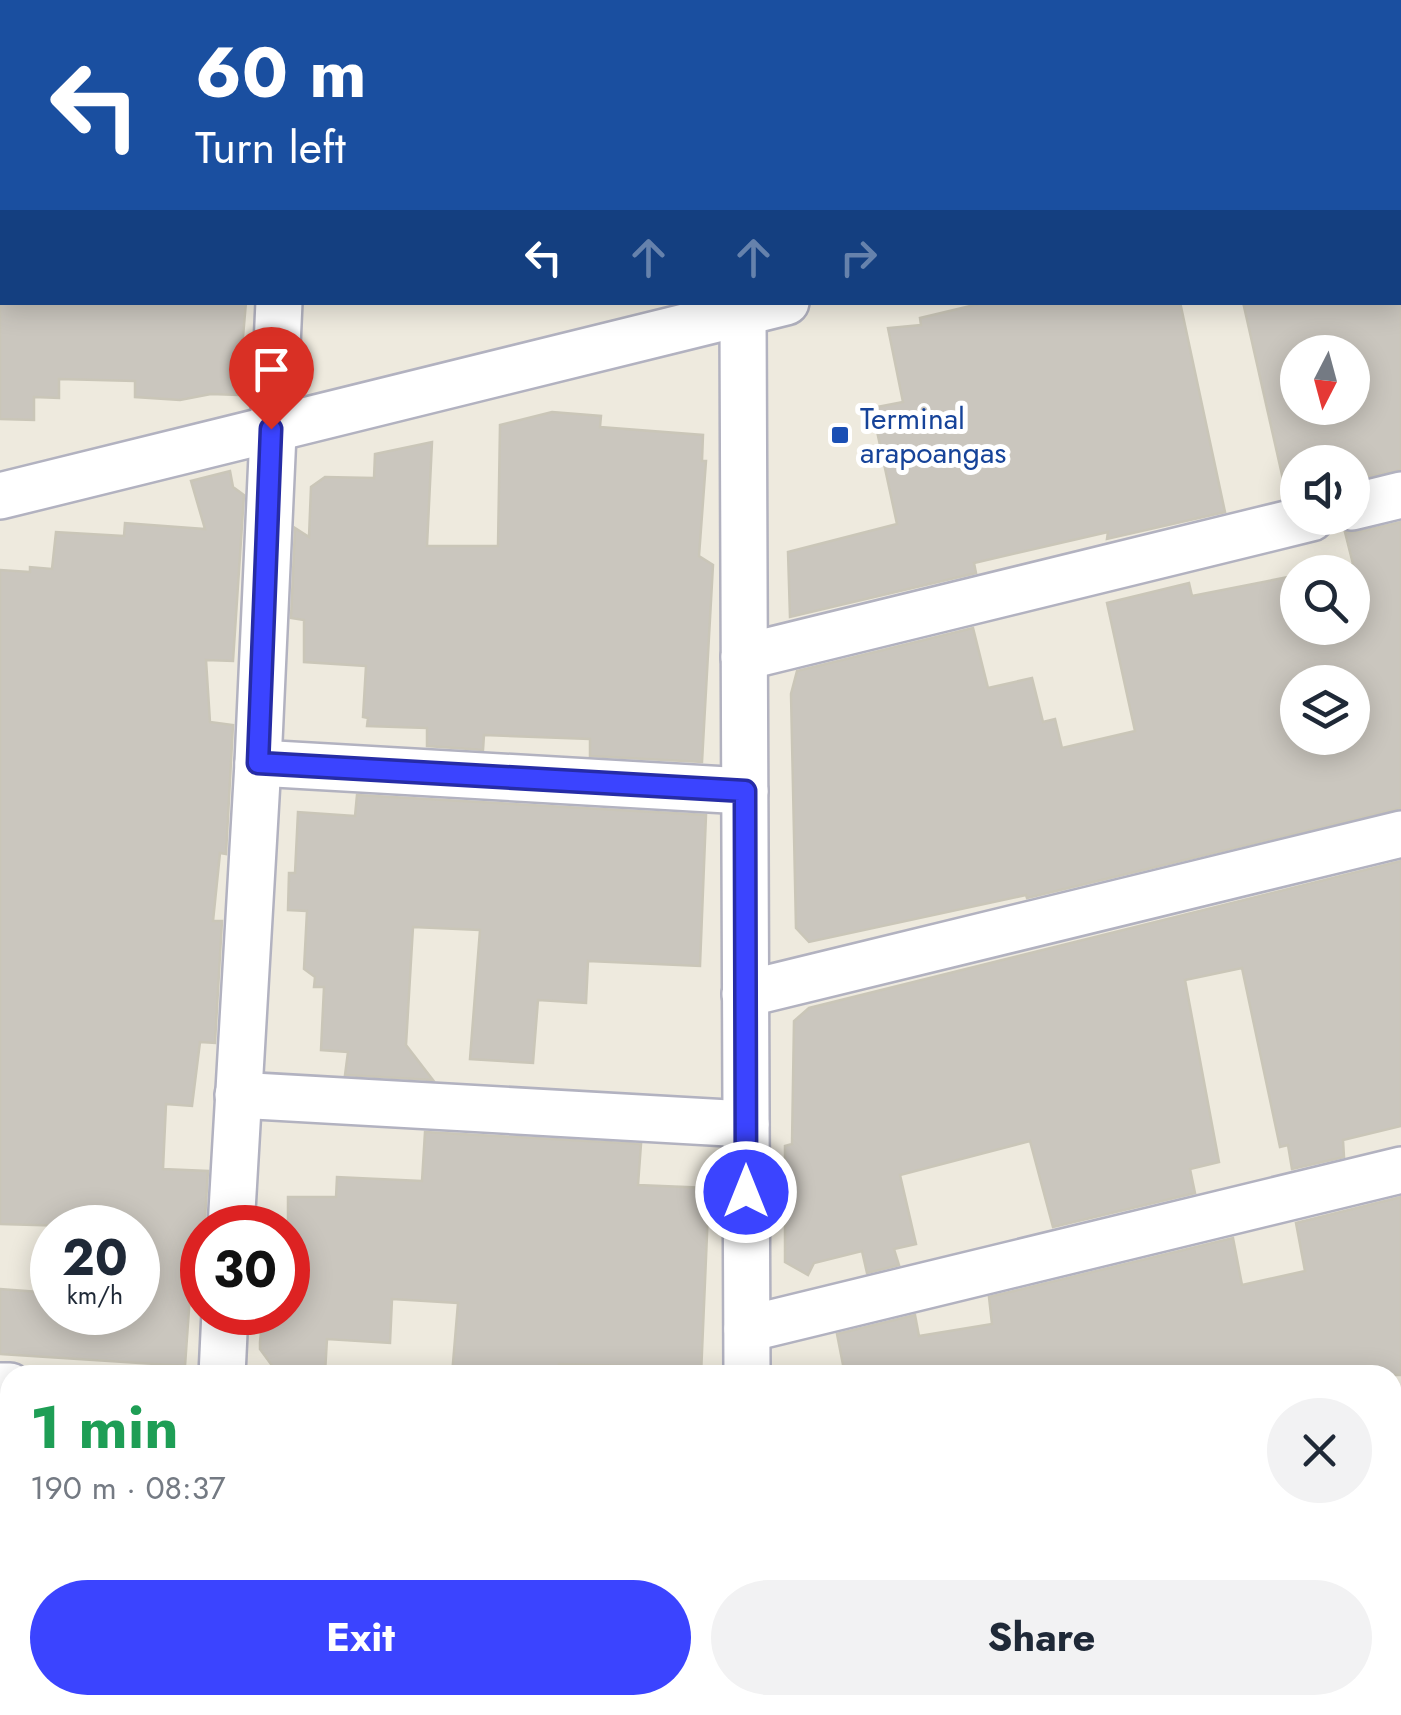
<!DOCTYPE html>
<html lang="en">
<head>
<meta charset="utf-8">
<style>
	body { margin:0; font-family:Jost,sans-serif; background:#f2f2f3; color:#1f2937; height:100vh; display:flex; flex-direction:column; font-size:38px; white-space:nowrap }
	* { box-sizing:border-box; margin:0 }
	p { font-size:32px; color:#747a83 }
	.icon { flex:none; width:55px; height:55px; fill:none; stroke:currentColor; stroke-width:2; stroke-linecap:round; stroke-linejoin:round }
	.map { position:relative; flex:1; overflow:hidden }
	.details { position:absolute; left:0px; top:1365px; width:1402px; height:350px; display:flex; flex-direction:column; background:#fff; border-radius:30px 30px 0 0; box-shadow:0 5px 25px #0003 }
	.details>* { flex:none }
	.hud { position:absolute; left:0px; top:0px; width:1402px; height:305px; box-shadow:0 5px 25px #0003; background:#1a4fa0; color:#fff; overflow:hidden }
	.needle { width:65px; rotate:186deg }
	.tools { position:absolute; left:1280px; top:335px; display:grid; gap:20px }
	.tools a { display:grid; place-items:center; width:90px; height:90px; border-radius:50%; background:#fff; box-shadow:0 5px 25px #0003; font-size:50px }
	.speed { position:absolute; left:30px; top:1205px; display:flex; gap:20px; font-size:50px; font-weight:700; text-align:center }
	.speed>* { display:grid; place-content:center; width:130px; height:130px; border-radius:50%; background:#fff; box-shadow:0 5px 25px #0003; line-height:1 }
	.speed small { font-size:25px; font-weight:400 }
	.speed .limit { border:15px solid #d22; background:#fff; color:#111 }
	.pin { position:absolute; display:grid; place-items:center; width:85px; height:85px; color:#fff; margin:-102px -42px; border-radius:50% 50% 50% 0; rotate:-45deg; box-shadow:0 0 10px #0007 }
	.pin .icon { rotate:45deg }
	.me { position:absolute; width:110px; margin:-55px; rotate:0deg; stroke-linejoin:round; filter:drop-shadow(0 0 8px #0008) }
	.turn { display:flex; align-items:center; gap:35px; height:210px; padding:0 30px; font-size:45px }
	.turn .icon { width:130px; height:130px; stroke-width:2.5 }
	.turn b { display:block; font-size:70px; line-height:85px }
	.lanes { display:flex; align-items:center; height:95px; padding:0 30px; background:#0003; justify-content:center; gap:50px; direction:ltr }
	.lanes .off { opacity:.35 }
	.round { display:grid; place-items:center; flex:none; width:105px; height:105px; border-radius:52px; background:#f2f2f3 }
	.headline { display:flex; align-items:center; justify-content:space-between; height:170px; padding:0 30px }
	h1 { font-size:60px; font-weight:700; line-height:75px; color:#1e9e55 }
	.cta { display:flex; gap:20px; margin-top:auto; padding:20px 30px }
	.cta a { flex:1; height:115px; border-radius:60px; background:#3b44ff; color:#fff; font-size:40px; font-weight:700; line-height:115px; text-align:center }
	.cta a+a { background:#f2f2f3; color:#1f2937 }
	.map>svg:first-child { display:block }
	.building { fill:#cac6be; stroke:#cac6b8; stroke-width:2.5; fill-rule:evenodd }
	.lines { fill:none; stroke-linecap:round; stroke-linejoin:round }
	.minor-casing { stroke:#b2b2c0; stroke-width:50 }
	.minor { stroke:#fff; stroke-width:45 }
	.route-casing { stroke:#262ca6; stroke-width:25 }
	.route { stroke:#3b44ff; stroke-width:18 }
	.transit-dot { fill:#1a4fb4; stroke:#fff; stroke-width:4 }
	.labels { text-anchor:middle; dominant-baseline:central; stroke-width:10; stroke-linejoin:round; paint-order:stroke }
	.transit-label { font-size:30px; fill:#164399; stroke:#fff; text-anchor:start }
</style>
</head>
<body>
<div class="map">
<svg width="1401" height="1715" viewBox="0 0 1401 1715">
	<rect width="100%" height="100%" fill="#eeeade"/>
	<g class="building">
		<path d="M0,302H246L238,395L211,394L180,400L135,397V381L59,379V398L34,397V420L0,419Z"/>
		<path d="M987,302H1180L1225,512L1107,539L1108,532L974,563L976,573L790,617L788,552L897,524L872,408L903,402L888,328L921,325L920,318Z"/>
		<path d="M1243,302H1401V470L1352,480V462H1298V494L1287,497ZM1298,352H1352V408H1298Z"/>
		<path d="M552,412L601,416L600,427L703,435L702,461H706L699,556L713,565L702,762L590,756V739L484,735L483,750L427,746V728L367,726L368,718L363,717L366,666L304,662V620L291,618L295,528L309,537L311,487L325,477L374,478L375,454L432,442L427,546H498L500,425Z"/>
		<path d="M230,471L233,487L244,495L233,661L206,660L210,722L233,725L226,854L220,853L213,921H222L215,1043L200,1042L192,1106L166,1104L163,1169L208,1171L202,1267H192L185,1366L0,1354V1289L52,1293V1312H138V1228L0,1224V570L30,572V567L52,569L56,532L124,536L125,523L205,529L191,481Z"/>
		<path d="M1401,522V808L1027,898L1026,895L809,942L796,928L791,694L797,671L973,628L988,688L1032,678L1043,722L1055,719L1062,748L1135,731L1107,603L1189,583L1192,596L1298,575V628H1352V572H1310L1353,564L1345,532H1358ZM1298,682H1352V738H1298Z"/>
		<path d="M357,795L706,815L700,966L588,961L586,1003L538,1000L533,1063L470,1059L480,930L413,927L406,1045L433,1080L345,1075L348,1052L321,1050L324,987H314L315,977L304,969L307,911L288,910L289,873H295L298,812L355,816Z"/>
		<path d="M1401,861V1126L1343,1140L1344,1157L1292,1169L1288,1145L1280,1147L1242,968L1185,980L1219,1162L1190,1169L1195,1193L1053,1227L1030,1141L900,1175L916,1244L894,1249L899,1265L867,1273L862,1251L814,1263L808,1275L785,1262V1146L792,1144L794,1021L809,1008Z"/>
		<path d="M425,1132L641,1144L638,1185L709,1188L701,1375H625L626,1366L559,1364V1375H452L458,1303L392,1299L390,1343L327,1339L325,1373L276,1371L260,1349V1342L263,1312H288V1197H336L337,1177L422,1181Z"/>
		<path d="M1401,1197V1375H845L837,1334L915,1315L919,1336L992,1324L989,1297L1233,1238L1242,1285L1305,1271L1296,1223Z"/>
	</g>
	<g class="lines">
		<defs>
			<g id="minor">
				<path d="M299,2V0"/>
				<path d="M696,2V0"/>
				<path d="M979,2L991,0"/>
				<path d="M1220,2L1221,0"/>
				<path d="M1400,152H1401"/>
				<path d="M0,156L2,155"/>
				<path d="M743,313L747,1375"/>
				<path d="M0,496L786,302"/>
				<path d="M1352,507L1401,495"/>
				<path d="M744,657L1311,518"/>
				<path d="M258,763L745,791"/>
				<path d="M745,994L1401,834"/>
				<path d="M238,1095L746,1124"/>
				<path d="M231,1228L258,763L279,302"/>
				<path d="M747,1329L1401,1170"/>
				<path d="M222,1375L225,1312"/>
				<path d="M0,1386H10"/>
				<path d="M1392,1460L1401,1458"/>
				<path d="M0,1611H10"/>
				<path d="M748,1705V1715"/>
			</g>
		</defs>
		<use href="#minor" class="minor-casing"/>
		<use href="#minor" class="minor"/>
	</g>
	<g class="lines">
		<defs>
			<path id="route" d="M271,429L258,763L745,791L746,1192"/>
		</defs>
		<use href="#route" class="route-casing"/>
		<use href="#route" class="route"/>
	</g>
	<rect class="transit-dot" x="830" y="425" width="20" height="20" rx="5"/>
	<g class="labels">
		<g class="transit-label">
			<text x="860" y="418">Terminal<tspan x="860" dy="34">arapoangas</tspan></text>
		</g>
	</g>
</svg>
<div class="tools">
<a><svg class="needle" viewBox="-14 -14 28 28"><path d="M0-13l5 13h-10z" fill="#e53935"/><path d="M0 13l5-13h-10z" fill="#747a83"/></svg></a>
<a><svg class="icon" aria-label="sound" viewBox="0 0 24 24"><path d="M4 9h4l5-4v14l-5-4H4zM17 9q2 3 0 6"/></svg></a>
<a><svg class="icon" aria-label="search" viewBox="0 0 24 24"><circle cx="10" cy="10" r="6"/><path d="M15 15l6 6"/></svg></a>
<a><svg class="icon" aria-label="layers" viewBox="0 0 24 24"><path d="M12 4l9 5-9 5-9-5zM3 14l9 5 9-5"/></svg></a>
</div>
<div class="speed"><div>20<small>km/h</small></div><div class="limit">30</div></div>
<div class="pin" style="left:271px;top:429px;background:#d93025"><svg class="icon" aria-label="arrive" viewBox="0 0 24 24"><path d="M6 21V4h12l-3 4 3 4H6"/></svg></div>
<svg class="me" style="left:746px;top:1192px" viewBox="-20 -20 40 40"><circle r="17" fill="#3b44ff" stroke="#fff" stroke-width="3"/><path d="M0-11L8 9 0 5-8 9z" fill="#fff"/></svg>
<div class="hud">
<div class="turn"><svg class="icon" aria-label="left" viewBox="0 0 24 24"><path d="M17 20v-9H6M10 6l-5 5 5 5"/></svg><div><b>60 m</b>Turn left</div></div>
<div class="lanes"><svg class="icon" aria-label="left" viewBox="0 0 24 24"><path d="M17 20v-9H6M10 6l-5 5 5 5"/></svg><svg class="icon off" aria-label="ahead" viewBox="0 0 24 24"><path d="M12 20V5M6 11l6-6 6 6"/></svg><svg class="icon off" aria-label="ahead" viewBox="0 0 24 24"><path d="M12 20V5M6 11l6-6 6 6"/></svg><svg class="icon off" aria-label="right" viewBox="0 0 24 24"><path d="M7 20v-9h11M14 6l5 5-5 5"/></svg></div>
</div>
<section class="details">
<div class="headline"><div><h1>1 min</h1><p>190 m · 08:37</p></div><a class="round"><svg class="icon" aria-label="close" viewBox="0 0 24 24"><path d="M6 6l12 12M18 6L6 18"/></svg></a></div>
<div class="cta"><a>Exit</a><a>Share</a></div>
</section>
</div>
</body>
</html>
